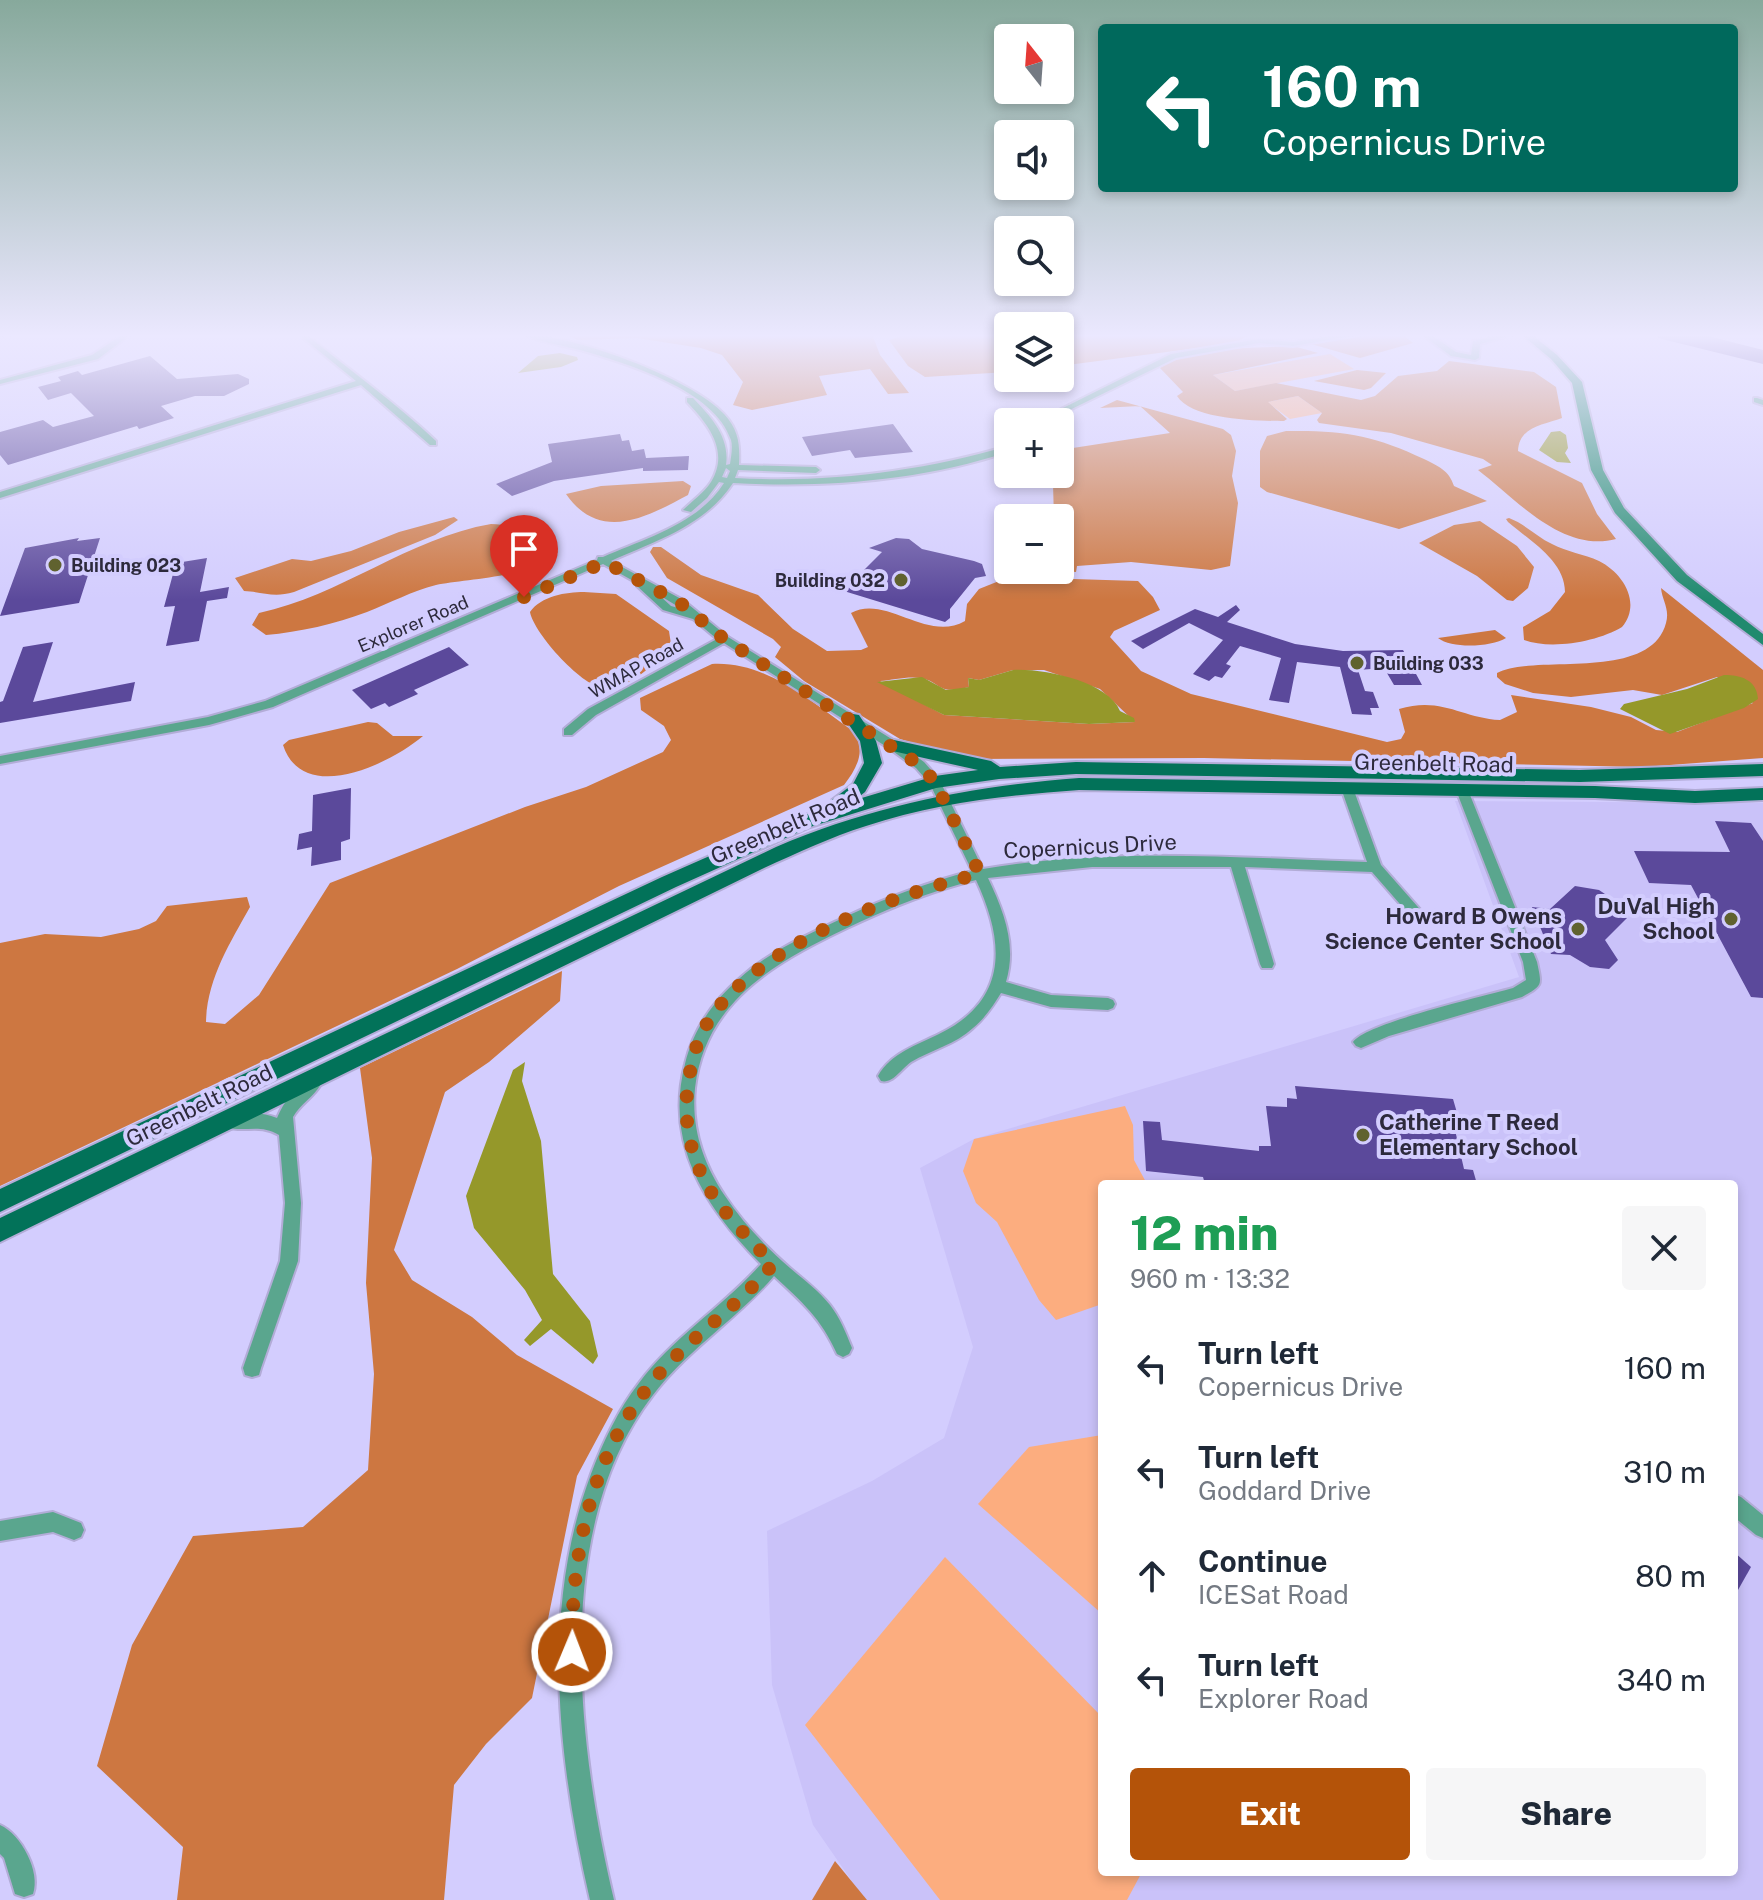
<!DOCTYPE html>
<html lang="en">
<head>
<meta charset="utf-8">
<style>
	body { margin:0; font-family:"Public Sans",sans-serif; background:#f6f6f7; color:#1f2937; height:100vh; display:flex; flex-direction:column; font-size:30px; white-space:nowrap }
	* { box-sizing:border-box; margin:0 }
	p { font-size:26px; color:#747a83 }
	.icon { flex:none; width:44px; height:44px; fill:none; stroke:currentColor; stroke-width:2; stroke-linecap:round; stroke-linejoin:round }
	.map { position:relative; flex:1; overflow:hidden }
	.panel { position:absolute; left:1098px; top:1180px; width:640px; height:696px; display:flex; flex-direction:column; background:#fff; border-radius:8px; box-shadow:0 4px 12px #0003 }
	.panel>* { flex:none }
	.top-card { position:absolute; left:1098px; top:24px; width:640px; height:168px; border-radius:8px; box-shadow:0 4px 12px #0003; background:#00695c; color:#fff; overflow:hidden }
	.needle { width:52px; rotate:343deg }
	.tools { position:absolute; left:994px; top:24px; display:grid; gap:16px }
	.tools a { display:grid; place-items:center; width:80px; height:80px; border-radius:8px; background:#fff; box-shadow:0 4px 12px #0003; font-size:40px }
	.pin { position:absolute; display:grid; place-items:center; width:68px; height:68px; color:#fff; margin:-82px -34px; border-radius:50% 50% 50% 0; rotate:-45deg; box-shadow:0 0 8px #0007 }
	.pin .icon { rotate:45deg }
	.me { position:absolute; width:88px; margin:-44px; rotate:1deg; stroke-linejoin:round; filter:drop-shadow(0 0 6px #0008) }
	.turn { display:flex; align-items:center; gap:28px; height:168px; padding:0 32px; font-size:36px }
	.turn .icon { width:104px; height:104px; stroke-width:2.5 }
	.turn b { display:block; font-size:56px; line-height:68px }
	.round { display:grid; place-items:center; flex:none; width:84px; height:84px; border-radius:8px; background:#f6f6f7 }
	.head { display:flex; align-items:center; justify-content:space-between; height:136px; padding:0 32px }
	h1 { font-size:48px; font-weight:800; line-height:60px; color:#1e9e55 }
	.cta { display:flex; gap:16px; margin-top:auto; padding:16px 32px }
	.cta a { flex:1; height:92px; border-radius:8px; background:#b45309; color:#fff; font-size:32px; font-weight:800; line-height:92px; text-align:center }
	.cta a+a { background:#f6f6f7; color:#1f2937 }
	ul { padding:0; list-style:none }
	li { display:flex; align-items:center; gap:24px; height:104px; padding:0 32px }
	li div { flex:1 }
	li b { display:block; font-size:30px }
	li em { font-style:normal }
	.map>svg:first-child { display:block }
	.built { fill:#cac2f9; fill-rule:evenodd }
	.green { fill:#fcad7f }
	.forest { fill:#cd7741; fill-rule:evenodd }
	.water { fill:#95982a }
	.building { fill:#5b499b }
	.lines { fill:none; stroke-linecap:round; stroke-linejoin:round }
	.minor-casing { stroke:#b2acd7; stroke-width:4 }
	.secondary-casing { stroke:#b2acd7; stroke-width:4 }
	.primary-casing { stroke:#b2acd7; stroke-width:4 }
	.minor { fill:#5aa68e; fill-rule:evenodd }
	.secondary { fill:#208a6e; fill-rule:evenodd }
	.primary { fill:#027259; fill-rule:evenodd }
	.route { stroke:#b45309; stroke-width:14; stroke-dasharray:0 25.2 }
	.poi-dot { fill:#60622f; stroke:#d3cdfe; stroke-width:3 }
	.labels { text-anchor:middle; dominant-baseline:central; stroke-width:8; stroke-linejoin:round; paint-order:stroke }
	.far-poi-label { font-size:18px; font-weight:bold; fill:#2d2a3c; stroke:#d3cdfe; text-anchor:start }
	.far-street-label { font-size:18px; fill:#2d2a3c; stroke:#d3cdfe }
	.street-label { font-size:22px; fill:#2d2a3c; stroke:#d3cdfe }
	.poi-label { font-size:22px; font-weight:bold; fill:#2d2a3c; stroke:#d3cdfe; text-anchor:end }
</style>
</head>
<body>
<div class="map">
<svg width="1763" height="1900" viewBox="0 0 1763 1900">
	<rect width="100%" height="100%" fill="#d3cdfe"/>
	<path class="built" d="M1455,801L1763,803V1900H865L813,1825L772,1685L767,1531L872,1481L944,1438L973,1347L920,1168L974,1139L1519,977ZM1102,1184H1734V1872H1102Z"/>
	<g class="green">
		<path d="M1330,354L1354,369L1235,391L1213,375Z"/>
		<path d="M1298,396L1322,413L1290,419L1267,402Z"/>
		<path d="M1125,1106L1133,1125L1134,1160L1147,1184H1102V1304L1056,1320L1039,1300L997,1222L976,1203L963,1171L974,1139Z"/>
		<path d="M1102,1435V1614L978,1504L1029,1447Z"/>
		<path d="M945,1557L1102,1717V1872H1142L1127,1900H940L805,1725Z"/>
	</g>
	<g class="forest">
		<path d="M872,334L880,355L909,393L888,394L870,369L819,376L827,395L752,410L733,405L743,382L722,355L701,348L637,338L578,340L566,335Z"/>
		<path d="M908,334H1008V372L925,377L908,366L889,340Z"/>
		<path d="M1060,334H1251L1235,343L1060,366Z"/>
		<path d="M1377,334H1402L1413,343L1360,358L1311,344Z"/>
		<path d="M1297,347L1318,353L1213,375L1235,391L1276,383L1361,400L1375,396L1398,376L1437,371L1449,361L1534,372L1556,387L1562,418C1544,425 1519,426 1518,451L1582,483L1597,514L1616,539C1562,553 1516,499 1478,470L1492,465L1483,459L1391,433L1319,423L1317,420L1322,413L1298,396L1268,402L1287,419L1284,421C1257,421 1192,420 1177,396L1183,392L1160,368C1187,348 1263,346 1297,347Z"/>
		<path d="M1357,370L1386,373L1371,388L1364,390L1314,381Z"/>
		<path d="M1117,400L1223,429L1231,435L1236,451L1232,476L1238,503L1230,566L1211,570L1131,562L1077,566L1076,572L1053,570H1060V518H1054L1053,484L1060,474V450L1170,433L1140,406L1100,408Z"/>
		<path d="M1286,431C1342,430 1374,435 1424,459C1438,466 1449,470 1454,486L1487,501L1399,529L1267,492L1260,487V451L1267,436Z"/>
		<path d="M683,481L691,486L688,495C647,517 600,543 566,494L601,486Z"/>
		<path d="M454,517L458,520L435,535L294,592C273,598 264,592 244,591L235,578L292,559L311,561L351,551L399,532Z"/>
		<path d="M1509,518C1525,524 1537,537 1552,544C1567,552 1584,554 1599,561C1623,573 1642,603 1622,627C1597,642 1551,650 1524,640L1523,627L1550,611L1565,592C1565,561 1530,541 1508,522L1506,519Z"/>
		<path d="M1480,521L1517,546L1534,567L1528,588L1513,601L1507,600L1477,576L1419,543L1454,525Z"/>
		<path d="M491,524C523,526 538,526 558,552C539,577 464,579 436,585C412,591 390,603 367,612C335,624 300,632 266,635L252,625L259,613C340,596 409,538 491,524Z"/>
		<path d="M653,547H661L701,575L758,595L793,629L827,651L861,650L868,647L851,613C886,594 927,643 965,621L967,604L979,589L1009,577L1138,581L1153,597L1160,610L1114,631L1110,637L1141,671L1191,694L1387,742L1401,739L1405,732L1399,709C1441,696 1462,718 1500,720L1517,712L1511,695L1591,707L1631,717L1656,730L1677,732L1753,703L1717,677L1662,695L1633,690L1571,697L1533,693L1505,684L1497,677V673C1534,653 1650,683 1666,623C1670,609 1662,600 1661,588L1763,670V758L1643,767L1204,758L968,759L900,739L804,681L775,657L781,647L773,639L667,578L650,552ZM1013,670H1044L1100,689L1135,722L1089,724L944,715L880,681C892,680 908,676 920,678C941,681 936,696 969,687L968,678L979,680Z"/>
		<path d="M584,592L616,594L669,631L672,651C654,663 629,688 607,689C585,690 534,634 530,612C541,596 566,592 584,592Z"/>
		<path d="M1495,630L1506,638C1491,647 1452,649 1438,638Z"/>
		<path d="M712,664C765,661 808,699 850,729C868,747 858,767 844,785L619,886L457,969L0,1186V943L45,934L101,937L139,929L156,921L167,906L247,897L250,907C230,943 207,979 206,1022L225,1024L259,995L330,883L525,807L586,787L663,752L671,740L664,726L641,710L640,698Z"/>
		<path d="M368,722L377,723L393,736H423C390,764 303,806 283,745L289,740Z"/>
		<path d="M562,971L560,1001L489,1062L445,1092L394,1250L412,1280L472,1317L517,1355L613,1409L577,1476L532,1698L486,1744L454,1785L444,1900H177L183,1847L97,1766L132,1645L193,1536L303,1527L368,1470L374,1374L366,1283L372,1158L360,1068Z"/>
		<path d="M835,1861L867,1900H812Z"/>
	</g>
	<g class="water">
		<path d="M560,353L577,357L578,360L561,367L518,373L538,356Z"/>
		<path d="M1560,431L1566,435L1568,448L1565,453L1571,463L1557,462L1539,450L1551,432Z"/>
		<path d="M1013,670C1042,668 1108,681 1120,711L1134,718L1135,722L1089,724L944,715L877,682L922,677L946,690L969,687L968,678L979,680Z"/>
		<path d="M1724,675C1741,675 1757,680 1758,699L1744,708L1670,734L1620,709L1624,704L1687,689Z"/>
		<path d="M525,1062L522,1081L541,1141L553,1274L590,1321L598,1356L593,1364L551,1329L530,1346L524,1340L542,1320L525,1290L474,1228L466,1196L513,1070Z"/>
	</g>
	<g class="building">
		<path d="M1659,334H1700L1763,350V364L1658,338Z"/>
		<path d="M150,356L177,379L238,374L249,379V384L224,396H195L161,406L174,418L139,429L137,426L8,465L0,455V432L43,420L53,427L94,416L71,393L48,400L38,387L61,381L58,377L78,371L82,375Z"/>
		<path d="M893,424L913,452L855,458L850,450L812,456L802,437Z"/>
		<path d="M620,434L622,441L629,440L632,451L644,449L646,458L689,456L688,470L643,471V468L554,481L512,496L496,484L552,462L548,444Z"/>
		<path d="M79,538L77,541L100,538L79,603L0,616L25,548Z"/>
		<path d="M896,538L909,539L922,549L974,561L982,564L986,576L975,578L950,609V618L945,622L821,584L840,575L855,579L882,552L869,548Z"/>
		<path d="M207,558L200,592L229,587L227,598L207,601L199,641L166,646L175,606L164,607L176,563Z"/>
		<path d="M1236,605L1240,610L1227,622L1295,644L1343,651L1403,650L1422,685H1394L1384,668L1358,670L1365,691L1373,692L1379,708H1370L1372,715L1352,714L1340,667L1297,662L1289,703L1269,700L1281,658L1240,646L1226,664L1231,666L1222,678L1215,676L1209,681L1193,674L1223,640L1189,623L1143,649L1131,641L1195,609L1218,617Z"/>
		<path d="M53,642L33,702L135,682L131,701L0,723V702L3,701L23,647Z"/>
		<path d="M449,647L469,665L414,690L418,694L389,707L385,703L371,709L352,690Z"/>
		<path d="M351,788L350,839L341,842V860L311,866L312,847L297,850L299,834L312,831L313,795Z"/>
		<path d="M1715,821L1751,823L1763,841V998L1751,997L1691,885L1649,883L1634,851L1730,852Z"/>
		<path d="M1575,886L1599,890L1620,904L1613,910L1627,918L1605,940L1618,960L1609,969L1590,967L1570,955L1551,954L1532,907L1550,909Z"/>
		<path d="M1295,1086L1453,1099L1462,1130H1455L1464,1169L1473,1170L1477,1184H1205L1203,1177L1146,1171L1143,1121L1160,1122L1162,1140L1259,1151V1146H1271L1266,1106L1287,1107V1098L1297,1099Z"/>
		<path d="M1734,1552L1751,1567L1734,1597Z"/>
	</g>
	<g class="lines">
		<defs>
			<g id="minor">
				<path d="M0,334H13L0,337Z"/>
				<path d="M123,334H131L98,359L0,384V380L92,355Z"/>
				<path d="M298,334H306C349,370 395,402 436,441V445H430L361,385L0,498V492L356,381Z"/>
				<path d="M521,334C570,334 690,377 724,414C739,430 740,445 739,465L816,467L820,470L816,473L738,470L735,478C828,483 919,472 1008,446V452C920,481 825,488 733,483C705,526 655,541 611,561L683,600L728,637L898,743L924,762L939,779L983,869C1109,847 1240,858 1367,862L1341,788L1347,784L1353,788L1381,865L1425,915L1418,920L1413,919L1372,872L1245,867L1274,964L1272,968H1262L1260,964L1231,867H1092L988,878C1004,912 1017,945 1006,982L1051,995L1108,998L1113,1000L1115,1004L1113,1008L1108,1010L1051,1007L1001,993C993,1006 985,1018 973,1028C956,1044 931,1050 911,1062C901,1069 893,1084 881,1081L878,1076C891,1053 917,1045 939,1034C1009,1000 1005,942 976,880C930,891 887,909 845,929C774,963 705,1002 695,1088C691,1128 703,1163 725,1196C743,1223 766,1247 790,1268C804,1280 819,1291 830,1305C840,1318 846,1333 852,1348L849,1354L843,1357L837,1354C821,1318 802,1302 774,1276C737,1319 687,1350 653,1395C550,1528 578,1748 614,1900H590C558,1761 540,1611 591,1474C603,1442 618,1410 639,1383C673,1337 723,1307 761,1264C706,1208 664,1145 685,1064C693,1030 713,1001 740,978C770,951 809,934 845,917C886,898 928,882 972,871L930,784L916,768L890,749L724,643L596,715L572,735H564V729L588,709L717,639L693,619L663,610L637,586V583L603,564L273,707L209,725L0,764V756L208,717L265,701L597,560L598,557H603C646,538 698,524 724,483L719,482L707,498L691,512L683,510C692,501 704,493 711,482C730,451 708,424 687,402V398H693C711,417 730,437 726,465L730,464C731,457 733,447 731,440C715,390 626,363 580,350C561,345 539,342 521,334ZM726,468L730,471L727,478L722,477ZM659,595L682,609L671,606Z"/>
				<path d="M1343,334H1364L1293,346L1259,343L1176,358L1045,422H1035L1171,354L1259,339L1293,342Z"/>
				<path d="M1421,334H1430L1456,352L1471,355L1473,341L1502,334H1516L1480,344L1479,358L1475,360L1451,356Z"/>
				<path d="M1757,398L1763,400V405L1754,402V398Z"/>
				<path d="M1462,786L1468,790L1537,962C1542,986 1543,985 1522,997L1389,1036L1361,1048L1356,1046L1353,1042C1366,1023 1485,996 1513,988L1526,980L1523,962L1456,790Z"/>
				<path d="M313,1077L318,1079L321,1084C314,1097 300,1104 293,1117L301,1203L298,1261L261,1368L259,1375L252,1377L245,1375L243,1368L280,1261L285,1203L279,1135C259,1123 245,1133 226,1127L224,1122L226,1117C243,1111 260,1112 277,1118C284,1101 296,1085 313,1077Z"/>
				<path d="M1734,1494L1741,1497L1763,1515V1538L1756,1535L1734,1517Z"/>
				<path d="M53,1512L81,1523L84,1530L81,1537L74,1540L53,1532L0,1541V1521Z"/>
				<path d="M0,1825C21,1834 41,1872 33,1894L24,1897L15,1894L4,1858L0,1854Z"/>
			</g>
			<path id="secondary" d="M1521,334H1531L1557,355L1582,382L1603,470L1624,508L1687,575L1763,634V645L1677,581L1615,513L1591,470L1572,383L1551,359Z"/>
			<g id="primary">
				<path d="M853,714L859,715L876,741L882,763L865,792L855,800L935,776L978,770L888,750L886,746L894,740L991,761L1000,767L1076,762L1580,770L1763,764V776L1580,782L1076,774L999,779L936,788L810,827L676,887L0,1212V1189L662,877L798,817L831,807L832,800L853,784L864,763L860,741L845,719Z"/>
				<path d="M1079,778L1595,786L1695,791L1763,788V800L1695,803L1595,798L1079,790C1007,795 935,803 866,826C831,837 797,853 764,868L0,1242V1218L776,847C874,805 973,786 1079,778Z"/>
			</g>
		</defs>
		<use href="#minor" class="minor-casing"/>
		<use href="#secondary" class="secondary-casing"/>
		<use href="#primary" class="primary-casing"/>
		<use href="#minor" class="minor"/>
		<use href="#secondary" class="secondary"/>
		<use href="#primary" class="primary"/>
	</g>
	<linearGradient id="sky" x2="0" y2="1"><stop stop-color="#87a99c"/><stop offset="0.56" stop-color="#ebe8ff"/><stop offset="1" stop-color="#ebe8ff" stop-opacity="0"/></linearGradient>
	<rect width="1763" height="600" fill="url(#sky)"/>
	<g class="lines">
		<path class="route" d="M524,597L605,562L679,602L724,639L920,765L935,782L980,874C894,894 756,945 708,1022C696,1041 691,1063 688,1085C683,1119 690,1155 707,1185C722,1213 751,1240 773,1264C743,1301 705,1327 672,1360C594,1439 571,1545 572,1652"/>
	</g>
	<g class="poi-dot">
		<circle cx="55" cy="565" r="8"/>
		<circle cx="901" cy="580" r="8"/>
		<circle cx="1357" cy="663" r="8"/>
		<circle cx="1731" cy="919" r="8"/>
		<circle cx="1578" cy="929" r="8"/>
		<circle cx="1363" cy="1135" r="8"/>
	</g>
	<g class="labels">
		<g class="far-poi-label">
			<text x="71" y="565">Building 023</text>
			<text x="885" y="580" text-anchor="end">Building 032</text>
			<text x="1373" y="663">Building 033</text>
		</g>
		<g class="far-street-label">
			<text transform="translate(413 624) rotate(-23)">Explorer Road</text>
			<text transform="translate(636 668) rotate(-29)">WMAP Road</text>
		</g>
		<g class="street-label">
			<text transform="translate(1434 763) rotate(1)">Greenbelt Road</text>
			<text transform="translate(785 826) rotate(-23)">Greenbelt Road</text>
			<text transform="translate(1090 846) rotate(-3)">Copernicus Drive</text>
			<text transform="translate(199 1105) rotate(-26)">Greenbelt Road</text>
		</g>
		<g class="poi-label">
			<text x="1715" y="906">DuVal High<tspan x="1715" dy="25">School</tspan></text>
			<text x="1562" y="916">Howard B Owens<tspan x="1562" dy="25">Science Center School</tspan></text>
			<text x="1379" y="1122" text-anchor="start">Catherine T Reed<tspan x="1379" dy="25">Elementary School</tspan></text>
		</g>
	</g>
</svg>
<div class="tools">
<a><svg class="needle" viewBox="-14 -14 28 28"><path d="M0-13l5 13h-10z" fill="#e53935"/><path d="M0 13l5-13h-10z" fill="#747a83"/></svg></a>
<a><svg class="icon" aria-label="sound" viewBox="0 0 24 24"><path d="M4 9h4l5-4v14l-5-4H4zM17 9q2 3 0 6"/></svg></a>
<a><svg class="icon" aria-label="search" viewBox="0 0 24 24"><circle cx="10" cy="10" r="6"/><path d="M15 15l6 6"/></svg></a>
<a><svg class="icon" aria-label="layers" viewBox="0 0 24 24"><path d="M12 4l9 5-9 5-9-5zM3 14l9 5 9-5"/></svg></a>
<a>+</a>
<a>−</a>
</div>
<div class="pin" style="left:524px;top:597px;background:#d93025"><svg class="icon" aria-label="arrive" viewBox="0 0 24 24"><path d="M6 21V4h12l-3 4 3 4H6"/></svg></div>
<svg class="me" style="left:572px;top:1652px" viewBox="-20 -20 40 40"><circle r="17" fill="#b45309" stroke="#fff" stroke-width="3"/><path d="M0-11L8 9 0 5-8 9z" fill="#fff"/></svg>
<div class="top-card">
<div class="turn"><svg class="icon" aria-label="left" viewBox="0 0 24 24"><path d="M17 20v-9H6M10 6l-5 5 5 5"/></svg><div><b>160 m</b>Copernicus Drive</div></div>
</div>
<section class="panel">
<div class="head"><div><h1>12 min</h1><p>960 m · 13:32</p></div><a class="round"><svg class="icon" aria-label="close" viewBox="0 0 24 24"><path d="M6 6l12 12M18 6L6 18"/></svg></a></div>
<ul>
<li><svg class="icon" aria-label="left" viewBox="0 0 24 24"><path d="M17 20v-9H6M10 6l-5 5 5 5"/></svg><div><b>Turn left</b><p>Copernicus Drive</p></div><em>160 m</em></li>
<li><svg class="icon" aria-label="left" viewBox="0 0 24 24"><path d="M17 20v-9H6M10 6l-5 5 5 5"/></svg><div><b>Turn left</b><p>Goddard Drive</p></div><em>310 m</em></li>
<li><svg class="icon" aria-label="ahead" viewBox="0 0 24 24"><path d="M12 20V5M6 11l6-6 6 6"/></svg><div><b>Continue</b><p>ICESat Road</p></div><em>80 m</em></li>
<li><svg class="icon" aria-label="left" viewBox="0 0 24 24"><path d="M17 20v-9H6M10 6l-5 5 5 5"/></svg><div><b>Turn left</b><p>Explorer Road</p></div><em>340 m</em></li>
</ul>
<div class="cta"><a>Exit</a><a>Share</a></div>
</section>
</div>
</body>
</html>
